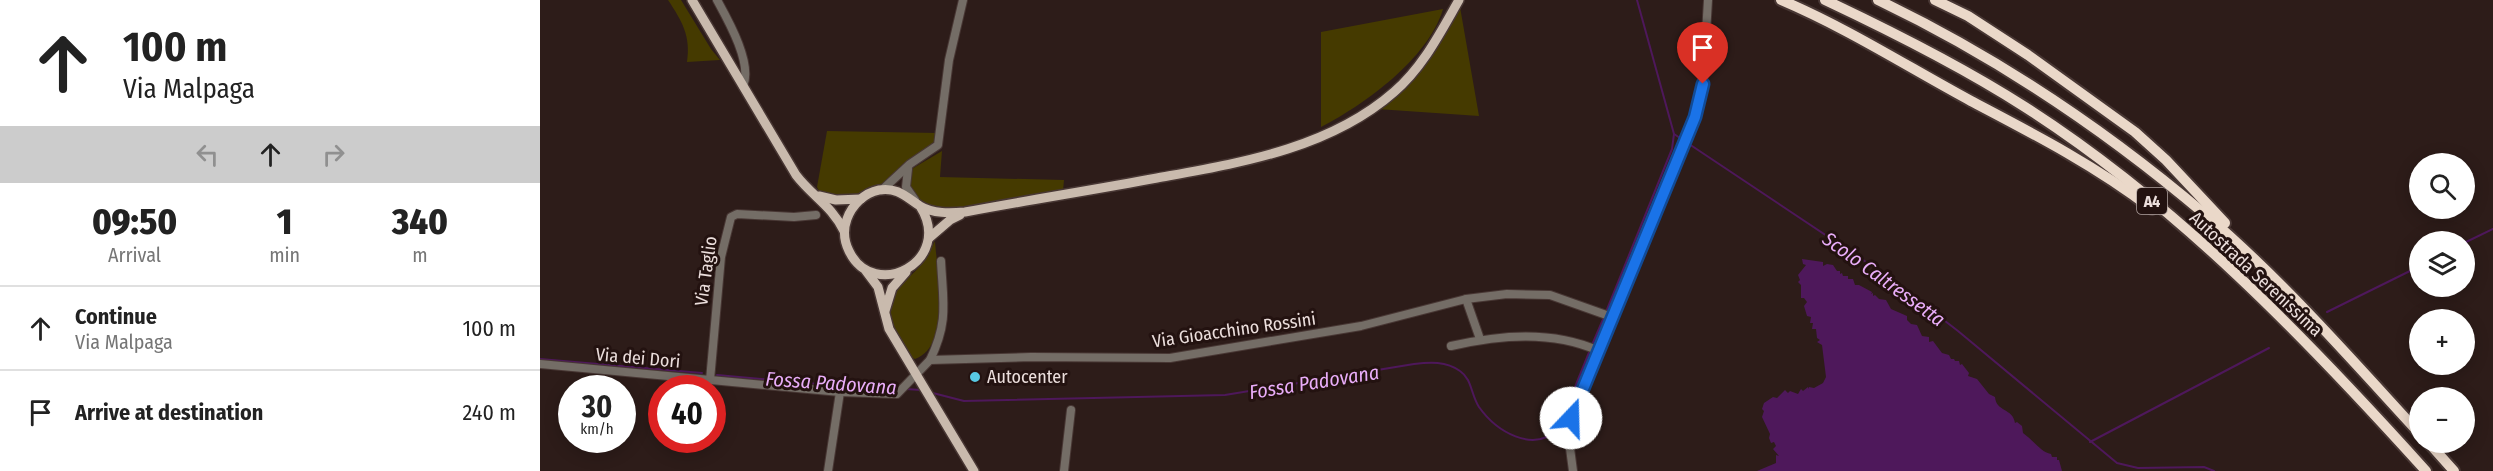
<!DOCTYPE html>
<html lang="en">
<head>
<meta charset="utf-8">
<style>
	body { margin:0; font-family:"Fira Sans Condensed",sans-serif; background:#f6f6f6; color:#222; height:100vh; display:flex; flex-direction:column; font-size:22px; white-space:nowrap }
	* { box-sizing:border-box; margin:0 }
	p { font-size:20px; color:#767676 }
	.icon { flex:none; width:33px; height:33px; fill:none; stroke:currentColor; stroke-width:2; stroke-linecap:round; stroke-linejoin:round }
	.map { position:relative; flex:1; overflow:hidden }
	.side { display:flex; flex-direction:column; background:#fff; width:540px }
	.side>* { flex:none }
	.hud { background:#fff; color:#222; overflow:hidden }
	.tools { position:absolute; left:1869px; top:153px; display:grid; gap:12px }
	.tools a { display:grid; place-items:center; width:66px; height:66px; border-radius:50%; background:#fff; box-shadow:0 3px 15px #0003; font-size:30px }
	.speed { position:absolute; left:18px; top:375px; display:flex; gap:12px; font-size:30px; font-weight:700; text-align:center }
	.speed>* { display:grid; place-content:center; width:78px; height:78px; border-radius:50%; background:#fff; box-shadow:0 3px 15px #0003; line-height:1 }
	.speed small { font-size:15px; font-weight:400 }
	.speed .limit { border:9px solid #d22; background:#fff; color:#111 }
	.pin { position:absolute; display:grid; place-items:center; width:51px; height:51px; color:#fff; margin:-62px -26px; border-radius:50% 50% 50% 0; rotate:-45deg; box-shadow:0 0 6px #0007 }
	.pin .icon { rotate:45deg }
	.me { position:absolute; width:66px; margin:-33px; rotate:21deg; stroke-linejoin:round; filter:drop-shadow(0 0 4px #0008) }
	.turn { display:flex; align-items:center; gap:21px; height:126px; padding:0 24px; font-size:27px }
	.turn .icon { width:78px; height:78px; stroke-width:2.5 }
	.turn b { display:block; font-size:42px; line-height:51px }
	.lanes { display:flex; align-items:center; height:57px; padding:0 24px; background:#0003; justify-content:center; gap:30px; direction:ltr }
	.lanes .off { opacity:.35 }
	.eta { display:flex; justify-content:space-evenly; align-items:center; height:102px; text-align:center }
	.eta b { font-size:36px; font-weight:800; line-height:42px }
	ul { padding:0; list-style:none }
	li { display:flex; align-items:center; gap:18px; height:84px; padding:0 24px; border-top:2px solid #e0e0e0 }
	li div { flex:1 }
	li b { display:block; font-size:22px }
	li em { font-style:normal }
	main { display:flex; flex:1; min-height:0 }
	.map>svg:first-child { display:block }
	.green { fill:#453a00 }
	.water { fill:#4e185b }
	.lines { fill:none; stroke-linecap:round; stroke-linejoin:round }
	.stream { stroke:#4e185b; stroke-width:2 }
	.minor-casing { stroke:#483734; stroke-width:10 }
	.major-casing { stroke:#483734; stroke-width:12 }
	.highway-casing { stroke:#483734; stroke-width:14 }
	.minor { stroke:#746d66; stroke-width:8 }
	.major { stroke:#c9baad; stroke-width:9 }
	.highway { stroke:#ead8c9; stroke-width:10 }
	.route-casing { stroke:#114b97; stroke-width:15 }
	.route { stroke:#1a73e8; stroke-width:10 }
	.poi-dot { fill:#58c9e3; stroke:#231210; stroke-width:2 }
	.labels { text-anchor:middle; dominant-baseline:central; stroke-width:6; stroke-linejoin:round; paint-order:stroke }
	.shield { fill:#231210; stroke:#afa19f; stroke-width:1.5 }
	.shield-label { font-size:16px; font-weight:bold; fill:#ebdedc }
	.street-label { font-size:18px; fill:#ebdedc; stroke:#231210 }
	.poi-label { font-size:18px; fill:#ebdedc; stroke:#231210; text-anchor:start }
	.water-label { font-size:20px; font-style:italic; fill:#e9adf9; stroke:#231210 }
</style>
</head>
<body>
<main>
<section class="side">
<div class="hud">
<div class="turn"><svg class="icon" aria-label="ahead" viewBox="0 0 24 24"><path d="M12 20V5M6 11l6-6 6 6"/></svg><div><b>100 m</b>Via Malpaga</div></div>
<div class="lanes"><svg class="icon off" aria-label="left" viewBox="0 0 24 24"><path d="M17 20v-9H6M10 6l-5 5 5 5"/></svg><svg class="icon" aria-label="ahead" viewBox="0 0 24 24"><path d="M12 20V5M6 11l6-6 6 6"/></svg><svg class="icon off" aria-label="right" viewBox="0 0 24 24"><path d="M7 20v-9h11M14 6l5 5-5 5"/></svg></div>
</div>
<div class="eta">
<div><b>09:50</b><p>Arrival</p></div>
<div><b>1</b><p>min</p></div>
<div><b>340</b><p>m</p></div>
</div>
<ul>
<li><svg class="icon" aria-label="ahead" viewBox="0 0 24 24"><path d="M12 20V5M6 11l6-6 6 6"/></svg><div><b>Continue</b><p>Via Malpaga</p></div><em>100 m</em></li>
<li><svg class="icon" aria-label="arrive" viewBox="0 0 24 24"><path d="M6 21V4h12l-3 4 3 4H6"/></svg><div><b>Arrive at destination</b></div><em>240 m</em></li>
</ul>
</section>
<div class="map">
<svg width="1953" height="471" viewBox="0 0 1953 471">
	<rect width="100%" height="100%" fill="#2d1c19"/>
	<g class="green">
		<path d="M128,0H141L171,49L180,60L147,62C151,36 142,21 128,0Z"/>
		<path d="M920,7L939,116L837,109C874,74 896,53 920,7Z"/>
		<path d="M903,9C888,59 825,104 781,127V32Z"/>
		<path d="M287,131L397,133L396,141L392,145L347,184L305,198L280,193L277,187Z"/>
		<path d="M402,151L400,177L524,180L523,191L408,211C396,208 369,200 368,185C367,181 369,175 370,170Z"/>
		<path d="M395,241C397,272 412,346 375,359C365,355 362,345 356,334C336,295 359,290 381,265C387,258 391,249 395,241Z"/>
	</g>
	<path class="water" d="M1262,259L1283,262V266L1287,264L1293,265L1297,271H1300V274L1302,273L1303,276H1308V279H1313L1315,285H1319L1332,292L1331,294L1333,293V296L1335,295L1339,299L1346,300L1351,309L1367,316V320L1371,324L1377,325L1382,336L1389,337V342L1393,341L1402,353L1409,355L1411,359H1414L1415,361H1419L1420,365L1422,364L1429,373L1428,376L1437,379L1449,394L1455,397C1456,412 1473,408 1475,423L1477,422L1482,426L1483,433C1495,442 1501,452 1511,454L1512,457H1517V460H1519L1522,471H1217L1236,463V455L1239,456L1233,449L1236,446L1234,442L1231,443L1229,438L1230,434L1222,417L1224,411L1222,409L1224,403L1233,397L1237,398L1245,390L1248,393L1250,391L1258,394L1261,389L1263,391L1268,387L1269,389V387L1274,388L1283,383L1286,377L1282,345L1277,342L1280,340L1277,338L1276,329H1272L1273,323H1270L1271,317L1267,316L1264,306L1267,302L1264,298H1261V285L1258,282L1260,280L1258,275L1266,265L1263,264Z"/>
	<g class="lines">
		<g class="stream">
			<path d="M1097,0L1134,134L1347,276L1418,331L1577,463L1598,468L1664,467L1674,471"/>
			<path d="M1924,243L1953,229"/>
			<path d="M1066,312L1132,149L1134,134"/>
			<path d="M1787,312L1880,266"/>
			<path d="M1052,345L1064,317"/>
			<path d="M0,359L162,373"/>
			<path d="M177,375L335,389L360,388"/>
			<path d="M366,389L381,390"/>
			<path d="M389,392L424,401L685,395L874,364C890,362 906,361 920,371C932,379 931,395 939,407C956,431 993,454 1018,429L1050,350"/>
			<path d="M1550,442L1729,348"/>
		</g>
		<defs>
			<g id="minor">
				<path d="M177,0C188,20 213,64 203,86"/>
				<path d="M368,169L366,187L375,200"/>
				<path d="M342,190L370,164L398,145L409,60L423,0"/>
				<path d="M926,299L940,339"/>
				<path d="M911,346C960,335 1012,330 1059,351"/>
				<path d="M390,360C409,321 403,302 401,261"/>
				<path d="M0,364L300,392L357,394L390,360L491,357L630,358L821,326L926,299L967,294L1010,295L1072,317"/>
				<path d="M170,380L181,257L191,217L197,214L254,217L276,215"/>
				<path d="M288,471L300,392"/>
				<path d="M524,471L531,410"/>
				<path d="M1033,471L1028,433L1033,411L1158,109L1163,84L1168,0"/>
			</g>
			<g id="major">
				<path d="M152,0L256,175C272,196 292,206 304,231"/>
				<path d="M279,196L296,200L321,199"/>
				<path d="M380,206C415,261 334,303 309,251C304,241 303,230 307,219C312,205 324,193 339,190C358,187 366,197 380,206C393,214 410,213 425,212C489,200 553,190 617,178C699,163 789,149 854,92C883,67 900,33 919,0"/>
				<path d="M389,238L410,220L420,215"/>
				<path d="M326,271L338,287L349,329L434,471"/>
				<path d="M345,311L352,288L366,272"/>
			</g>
			<g id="highway">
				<path d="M1241,0C1307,28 1368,67 1431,101C1494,134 1556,166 1612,209"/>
				<path d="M1285,0C1353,32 1421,66 1485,107C1638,205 1765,337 1886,471"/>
				<path d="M1338,0C1457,57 1566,130 1667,216C1744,282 1811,359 1880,434"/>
				<path d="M1395,0L1428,16L1488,55L1595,132L1626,160L1685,223"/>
				<path d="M1888,442L1914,471"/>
			</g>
		</defs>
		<use href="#minor" class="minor-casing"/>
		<use href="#major" class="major-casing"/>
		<use href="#highway" class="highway-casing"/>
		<use href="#minor" class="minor"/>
		<use href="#major" class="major"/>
		<use href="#highway" class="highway"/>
	</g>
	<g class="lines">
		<defs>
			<path id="route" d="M1031,418L1155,117L1163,84"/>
		</defs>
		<use href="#route" class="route-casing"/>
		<use href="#route" class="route"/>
	</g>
	<circle class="poi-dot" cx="435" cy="377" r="6"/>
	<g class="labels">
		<rect class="shield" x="1597" y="188" width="30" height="26" rx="4.5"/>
		<g class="shield-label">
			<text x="1612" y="201">A4</text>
		</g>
		<g class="street-label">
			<text transform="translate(166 271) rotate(-82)">Via Taglio</text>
			<text transform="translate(1716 274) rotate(43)">Autostrada Serenissima</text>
			<text transform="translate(694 330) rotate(-8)">Via Gioacchino Rossini</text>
			<text transform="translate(98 358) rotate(5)">Via dei Dori</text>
		</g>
		<g class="poi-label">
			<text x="447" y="377">Autocenter</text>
		</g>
		<g class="water-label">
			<text transform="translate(1344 279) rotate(36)">Scolo Caltressetta</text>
			<text transform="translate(774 382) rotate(-9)">Fossa Padovana</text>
			<text transform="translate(291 383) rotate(4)">Fossa Padovana</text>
		</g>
	</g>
</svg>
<div class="tools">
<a><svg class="icon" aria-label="search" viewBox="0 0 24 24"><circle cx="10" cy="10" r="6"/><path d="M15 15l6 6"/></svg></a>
<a><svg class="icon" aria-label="layers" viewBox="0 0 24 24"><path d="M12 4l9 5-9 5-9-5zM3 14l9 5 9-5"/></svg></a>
<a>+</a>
<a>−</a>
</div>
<div class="speed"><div>30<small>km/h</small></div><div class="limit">40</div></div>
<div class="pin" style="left:1163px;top:84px;background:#d93025"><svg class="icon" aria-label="arrive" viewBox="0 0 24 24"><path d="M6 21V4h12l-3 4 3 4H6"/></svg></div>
<svg class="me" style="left:1031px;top:418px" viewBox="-20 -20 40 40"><circle r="19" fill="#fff"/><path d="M0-13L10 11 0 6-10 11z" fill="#1a73e8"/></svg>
</div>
</main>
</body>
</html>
